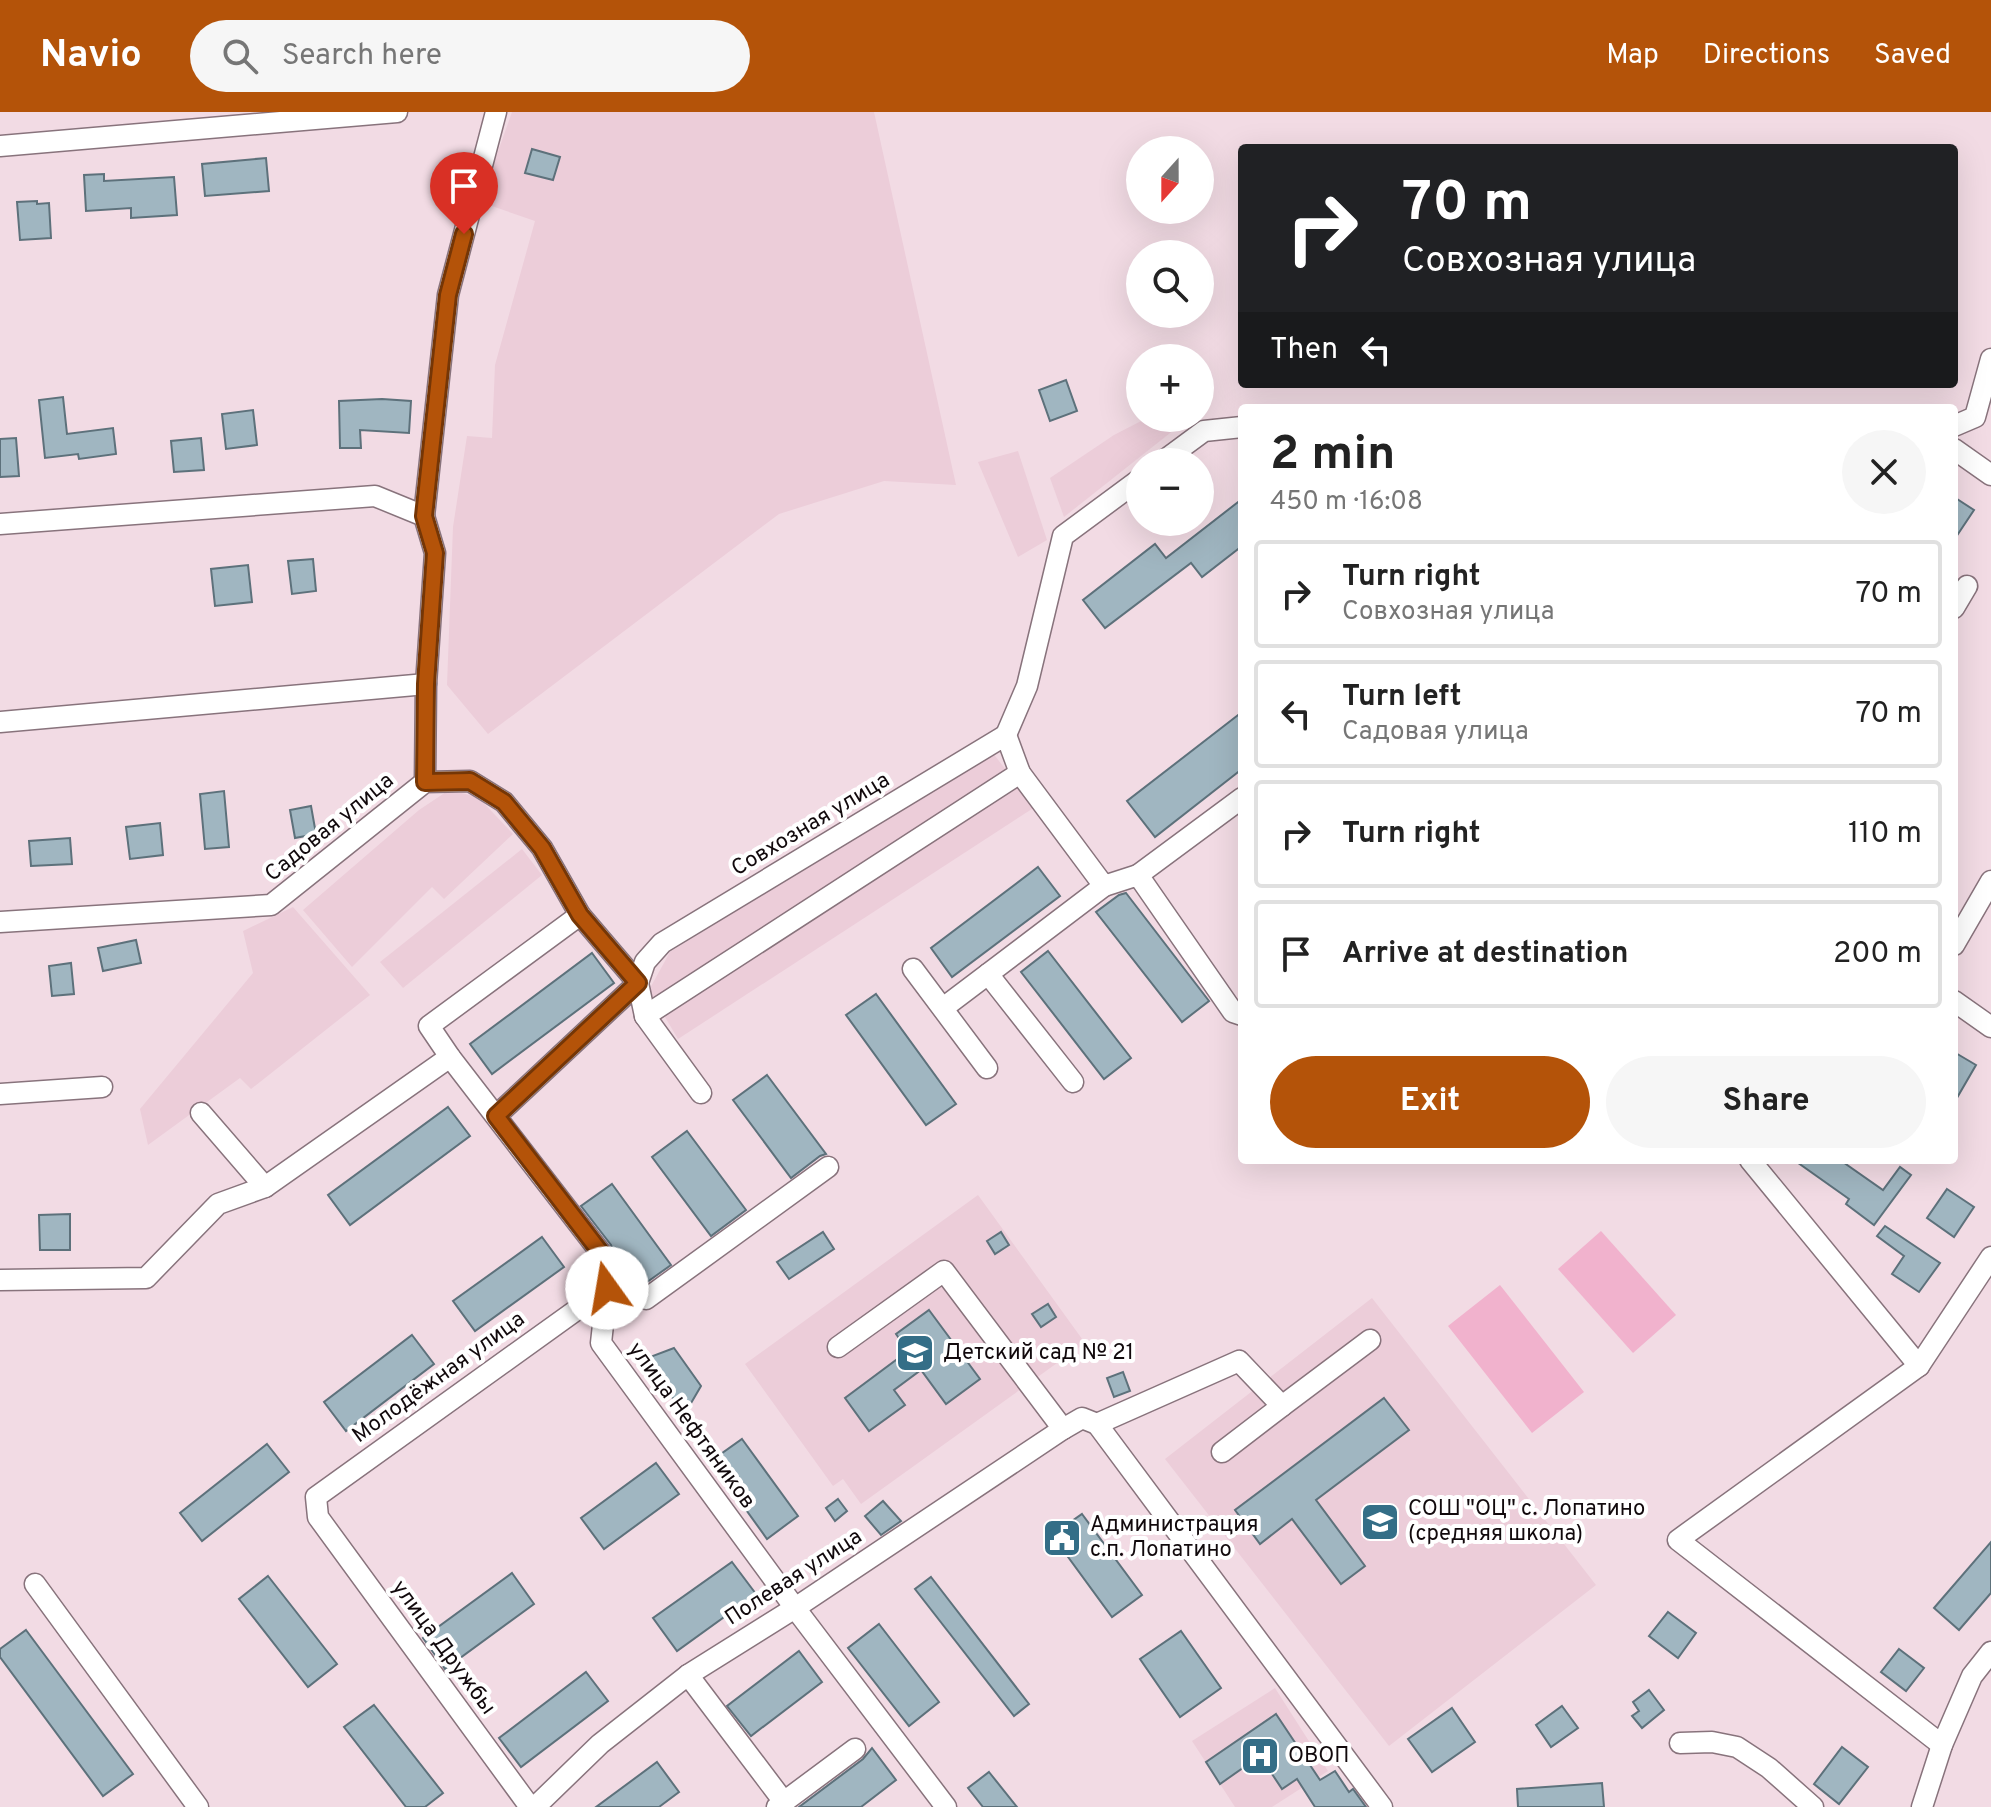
<!DOCTYPE html>
<html lang="en">
<head>
<meta charset="utf-8">
<style>
	body { margin:0; font-family:Overpass,sans-serif; background:#f6f6f6; color:#222; height:100vh; display:flex; flex-direction:column; font-size:30px; white-space:nowrap }
	* { box-sizing:border-box; margin:0 }
	p { font-size:26px; color:#767676 }
	.icon { flex:none; width:44px; height:44px; fill:none; stroke:currentColor; stroke-width:2; stroke-linecap:round; stroke-linejoin:round }
	.map { position:relative; flex:1; overflow:hidden }
	.panel { position:absolute; left:1238px; top:292px; width:720px; height:760px; display:flex; flex-direction:column; background:#fff; border-radius:8px; box-shadow:0 8px 32px #0002 }
	.panel>* { flex:none }
	.guide { position:absolute; left:1238px; top:32px; width:720px; height:244px; border-radius:8px; box-shadow:0 8px 32px #0002; background:#202124; color:#fff; overflow:hidden }
	.needle { width:52px; rotate:201deg }
	.fabs { position:absolute; left:1126px; top:24px; display:grid; gap:16px }
	.fabs a { display:grid; place-items:center; width:88px; height:88px; border-radius:50%; background:#fff; box-shadow:0 8px 32px #0002; font-size:40px }
	.pin { position:absolute; display:grid; place-items:center; width:68px; height:68px; color:#fff; margin:-82px -34px; border-radius:50% 50% 50% 0; rotate:-45deg; box-shadow:0 0 8px #0007 }
	.pin .icon { rotate:45deg }
	.me { position:absolute; width:88px; margin:-44px; rotate:347deg; stroke-linejoin:round; filter:drop-shadow(0 0 6px #0008) }
	.turn { display:flex; align-items:center; gap:28px; height:168px; padding:0 32px; font-size:36px }
	.turn .icon { width:104px; height:104px; stroke-width:2.5 }
	.turn b { display:block; font-size:56px; line-height:68px }
	.then { display:flex; align-items:center; height:76px; padding:0 32px; background:#0003; gap:16px; font-size:30px }
	.round { display:grid; place-items:center; flex:none; width:84px; height:84px; border-radius:42px; background:#f6f6f6 }
	.headline { display:flex; align-items:center; justify-content:space-between; height:136px; padding:0 32px }
	h1 { font-size:48px; font-weight:700; line-height:60px }
	.action { display:flex; gap:16px; margin-top:auto; padding:16px 32px }
	.action a { flex:1; height:92px; border-radius:48px; background:#b45309; color:#fff; font-size:32px; font-weight:700; line-height:92px; text-align:center }
	.action a+a { background:#f6f6f6; color:#222 }
	ul { padding:0; list-style:none }
	li { display:flex; align-items:center; gap:24px; height:108px; margin:0 16px 12px; padding:0 16px; border:4px solid #e0e0e0; border-radius:8px }
	li div { flex:1 }
	li b { display:block; font-size:30px }
	li em { font-style:normal }
	header { display:flex; align-items:center; gap:48px; box-sizing:border-box; height:112px; padding:0 40px; background:#b45309; color:#fff }
	header strong { font-size:38px }
	nav { display:flex; gap:44px; margin-inline-start:auto; font-size:28px }
	.search { width:560px; height:72px; background:#f6f6f6; display:flex; align-items:center; gap:20px; box-sizing:border-box; padding:0 28px; border-radius:44px; color:#767676; font-size:30px }
	.map>svg:first-child { display:block }
	.built { fill:#eccdd9 }
	.green { fill:#f1b2cd }
	.building { fill:#a0b6c1; stroke:#5d717b; stroke-width:2 }
	.lines { fill:none; stroke-linecap:round; stroke-linejoin:round }
	.minor-casing { stroke:#88737c; stroke-width:23 }
	.minor { stroke:#fff; stroke-width:20 }
	.route-casing { stroke:#753606; stroke-width:20 }
	.route { stroke:#b45309; stroke-width:14 }
	.labels { text-anchor:middle; dominant-baseline:central; stroke-width:8; stroke-linejoin:round; paint-order:stroke }
	.street-label { font-size:22px; fill:#11090c; stroke:#fff }
	.poi-label { font-size:22px; fill:#11090c; stroke:#fff; text-anchor:start }
</style>
</head>
<body>
<header>
<strong>Navio</strong>
<div class="search"><svg class="icon" aria-label="search" viewBox="0 0 24 24"><circle cx="10" cy="10" r="6"/><path d="M15 15l6 6"/></svg>Search here</div>
<nav><a>Map</a><a>Directions</a><a>Saved</a></nav>
</header>
<div class="map">
<svg width="1991" height="1695" viewBox="0 0 1991 1695">
	<rect width="100%" height="100%" fill="#f2dbe4"/>
	<g class="built">
		<path d="M512,0H874L956,373L884,369L779,402L488,622L447,573L453,415L467,324L492,326L495,253L535,109L480,90Z"/>
		<path d="M1147,306H1189L1064,405L1050,366L1114,323Z"/>
		<path d="M1018,339L1047,428L1018,445L978,350Z"/>
		<path d="M992,640L1035,695L678,927L649,878L670,840Z"/>
		<path d="M449,678L478,685L513,722L444,787L432,775L352,855L303,798L419,698Z"/>
		<path d="M522,737L542,763L403,876L380,850Z"/>
		<path d="M293,795L370,883L251,977L240,966L148,1033L140,997L253,861L243,819Z"/>
		<path d="M978,1083L1085,1231L861,1392L843,1367L833,1374L745,1252Z"/>
		<path d="M1372,1186L1596,1473L1389,1634L1165,1347Z"/>
		<path d="M1275,1576L1328,1659L1272,1695H1235L1192,1629Z"/>
	</g>
	<g class="green">
		<path d="M1601,1119L1676,1203L1633,1241L1558,1157Z"/>
		<path d="M1500,1173L1584,1280L1532,1321L1448,1214Z"/>
	</g>
	<g class="building">
		<path d="M532,37L560,45L553,68L525,61Z"/>
		<path d="M266,46L269,79L205,84L202,52Z"/>
		<path d="M104,62V69L174,65L177,103L131,106V96L86,99L84,63Z"/>
		<path d="M37,89V92L49,91L51,126L20,128L17,90Z"/>
		<path d="M1066,268L1077,299L1050,309L1039,278Z"/>
		<path d="M63,285L67,322L113,316L116,342L79,347L78,342L45,346L39,288Z"/>
		<path d="M382,287L411,289L409,321L360,318L361,336H340L339,289Z"/>
		<path d="M253,298L257,333L226,337L222,302Z"/>
		<path d="M16,326L19,364L0,365V327Z"/>
		<path d="M201,326L204,358L174,360L171,329Z"/>
		<path d="M1954,385L1974,398L1954,428Z"/>
		<path d="M1242,387V434L1202,465L1191,451L1105,516L1083,488L1155,432L1166,446Z"/>
		<path d="M313,447L316,479L292,482L288,449Z"/>
		<path d="M248,453L252,490L215,494L211,457Z"/>
		<path d="M1242,600V657L1155,725L1127,689Z"/>
		<path d="M224,679L229,735L205,737L200,682Z"/>
		<path d="M311,694L316,722L295,726L290,698Z"/>
		<path d="M160,711L163,743L130,747L126,715Z"/>
		<path d="M70,726L72,752L31,754L29,729Z"/>
		<path d="M1038,755L1060,784L952,865L931,836Z"/>
		<path d="M1126,781L1209,889L1182,910L1096,800L1119,783Z"/>
		<path d="M136,828L141,851L103,859L98,836Z"/>
		<path d="M1048,839L1131,946L1104,967L1021,860Z"/>
		<path d="M592,841L614,871L492,962L470,932Z"/>
		<path d="M71,851L74,882L52,884L49,854Z"/>
		<path d="M876,882L956,992L926,1013L846,903Z"/>
		<path d="M1954,940L1976,953L1954,991Z"/>
		<path d="M767,963L826,1042L820,1044L791,1066L733,988Z"/>
		<path d="M448,995L470,1024L350,1113L328,1083Z"/>
		<path d="M687,1019L746,1098L711,1124L652,1045Z"/>
		<path d="M1794,1048H1840L1883,1078L1900,1055L1911,1063L1874,1113L1846,1092L1849,1087Z"/>
		<path d="M612,1072L671,1153L643,1173L630,1169L616,1149L611,1133L581,1094Z"/>
		<path d="M1947,1077L1974,1095L1954,1125L1927,1106Z"/>
		<path d="M70,1102V1138H40L39,1103Z"/>
		<path d="M1885,1114L1940,1151L1919,1180L1892,1162L1904,1144L1877,1124Z"/>
		<path d="M823,1120L834,1137L789,1167L777,1150Z"/>
		<path d="M1001,1120L1009,1133L995,1142L987,1129Z"/>
		<path d="M542,1125L564,1155L475,1219L453,1189Z"/>
		<path d="M1048,1192L1056,1205L1041,1215L1032,1202Z"/>
		<path d="M929,1198L980,1267L946,1292L921,1258L894,1278L905,1293L869,1319L845,1286L908,1239L896,1222Z"/>
		<path d="M412,1223L434,1252L346,1319L324,1290Z"/>
		<path d="M674,1236L701,1274L687,1298L668,1282H660L655,1274L657,1266L650,1245Z"/>
		<path d="M1123,1260L1130,1279L1114,1285L1107,1266Z"/>
		<path d="M1384,1286L1409,1318L1316,1388L1365,1454L1341,1472L1292,1407L1260,1432L1235,1398Z"/>
		<path d="M742,1327L798,1404L767,1427L711,1349Z"/>
		<path d="M267,1332L289,1360L202,1429L180,1401Z"/>
		<path d="M656,1351L679,1382L604,1437L581,1406Z"/>
		<path d="M838,1387L847,1399L835,1409L826,1396Z"/>
		<path d="M883,1389L901,1409L881,1423L865,1404Z"/>
		<path d="M1082,1402L1142,1483L1112,1505L1052,1423Z"/>
		<path d="M1991,1430V1481L1959,1518L1934,1496Z"/>
		<path d="M732,1450L756,1482L677,1539L653,1506Z"/>
		<path d="M512,1461L534,1492L445,1557L423,1526Z"/>
		<path d="M268,1464L337,1552L308,1575L239,1487Z"/>
		<path d="M931,1465L1029,1592L1014,1604L915,1477Z"/>
		<path d="M1668,1500L1696,1521L1678,1546L1649,1524Z"/>
		<path d="M879,1512L939,1590L909,1614L848,1536Z"/>
		<path d="M26,1518L133,1662L103,1684L0,1545V1537Z"/>
		<path d="M1181,1519L1221,1576L1180,1605L1140,1547Z"/>
		<path d="M1899,1537L1924,1556L1906,1579L1881,1560Z"/>
		<path d="M799,1539L822,1570L751,1624L727,1594Z"/>
		<path d="M586,1560L608,1589L521,1655L499,1626Z"/>
		<path d="M1649,1578L1664,1598L1642,1616L1632,1604L1639,1599L1633,1590Z"/>
		<path d="M374,1593L443,1681L425,1695H406L344,1615Z"/>
		<path d="M1562,1594L1578,1616L1551,1635L1536,1613Z"/>
		<path d="M1452,1596L1475,1630L1432,1660L1408,1627Z"/>
		<path d="M1276,1602L1320,1668L1335,1659L1349,1680L1353,1677L1366,1695H1315L1297,1667L1282,1677L1260,1644L1220,1672L1206,1650Z"/>
		<path d="M1842,1635L1868,1655L1839,1692L1814,1672Z"/>
		<path d="M872,1636L896,1668L861,1695H799L863,1647Z"/>
		<path d="M657,1650L679,1680L659,1695H596Z"/>
		<path d="M989,1660L1017,1695H983L968,1676Z"/>
		<path d="M1602,1671L1604,1695H1518L1517,1677Z"/>
	</g>
	<g class="lines">
		<defs>
			<g id="minor">
				<path d="M0,34L397,0"/>
				<path d="M1954,314L1975,305L1991,247"/>
				<path d="M1954,337L1991,363"/>
				<path d="M1162,350L1204,319L1242,315"/>
				<path d="M424,404L448,183L496,0"/>
				<path d="M0,412L375,384L424,404L435,441L426,572L425,670"/>
				<path d="M1954,496L1967,474"/>
				<path d="M0,610L426,572"/>
				<path d="M1006,623L1027,574L1063,424L1140,367"/>
				<path d="M1138,763L1242,686"/>
				<path d="M580,803L429,914L450,945L601,1141L607,1176L601,1231L795,1496L946,1695"/>
				<path d="M0,810L271,793L425,670L470,669L504,690L542,736L580,803L638,871L645,904L701,981"/>
				<path d="M1954,833L1991,769"/>
				<path d="M913,857L987,956"/>
				<path d="M1954,889L1991,915"/>
				<path d="M943,896L988,862"/>
				<path d="M645,904L1020,661"/>
				<path d="M1073,970L988,862L1104,774"/>
				<path d="M0,982L102,975"/>
				<path d="M201,1001L265,1075L450,945"/>
				<path d="M496,1004L638,871L645,850L662,831L1006,623L1020,661L1104,774L1138,763L1233,900L1242,903"/>
				<path d="M1750,1048L1919,1254"/>
				<path d="M0,1168L146,1166L218,1092L265,1075"/>
				<path d="M838,1235L944,1159L1063,1317"/>
				<path d="M1097,1312L1382,1695"/>
				<path d="M1097,1312L1239,1249L1282,1294L1370,1228"/>
				<path d="M1222,1340L1282,1294"/>
				<path d="M35,1472L198,1695"/>
				<path d="M688,1563L784,1690"/>
				<path d="M1680,1631L1712,1630L1737,1635L1769,1656L1813,1695"/>
				<path d="M1942,1633L1678,1428L1919,1254L1991,1145"/>
				<path d="M530,1695L318,1405L316,1385L607,1176L646,1187L828,1055"/>
				<path d="M535,1695L600,1632L688,1563L795,1496L1063,1317L1082,1306L1097,1312"/>
				<path d="M777,1695L855,1637"/>
				<path d="M1922,1695L1942,1633L1972,1564L1991,1540"/>
			</g>
		</defs>
		<use href="#minor" class="minor-casing"/>
		<use href="#minor" class="minor"/>
	</g>
	<g class="lines">
		<defs>
			<path id="route" d="M464,122L448,183L424,404L435,441L426,572L425,670L470,669L504,690L542,736L580,803L638,871L496,1004L601,1141L607,1176"/>
		</defs>
		<use href="#route" class="route-casing"/>
		<use href="#route" class="route"/>
	</g>
	<defs>
		<symbol id="school-square" viewBox="-11 -11 22 22"><rect x="-9" y="-9" width="18" height="18" rx="4" fill="#346e87" stroke="#fff"/><path d="M0-5L7-2L0 1L-7-2ZM-4 1L0 2.5L4 1V4Q0 6-4 4Z" fill="#fff"/></symbol>
		<symbol id="civic-square" viewBox="-11 -11 22 22"><rect x="-9" y="-9" width="18" height="18" rx="4" fill="#346e87" stroke="#fff"/><path d="M-.6-6.5H3V-4.5H.6V-3L4-1V1h2V6H-6V1h2V-1L-.6-3ZM-1.2 2.5V6h2.4V2.5Z" fill="#fff"/></symbol>
		<symbol id="hospital-square" viewBox="-11 -11 22 22"><rect x="-9" y="-9" width="18" height="18" rx="4" fill="#346e87" stroke="#fff"/><path d="M-5-5h3v3.5h4V-5h3V5h-3V1.5h-4V5h-3Z" fill="#fff"/></symbol>
	</defs>
	<g fill-rule="evenodd">
		<use href="#school-square" x="893" y="1219" width="44" height="44"/>
		<use href="#school-square" x="1358" y="1388" width="44" height="44"/>
		<use href="#civic-square" x="1040" y="1404" width="44" height="44"/>
		<use href="#hospital-square" x="1238" y="1622" width="44" height="44"/>
	</g>
	<g class="labels">
		<g class="street-label">
			<text transform="translate(811 713) rotate(-31)">Совхозная улица</text>
			<text transform="translate(330 716) rotate(-39)">Садовая улица</text>
			<text transform="translate(439 1266) rotate(-36)">Молодёжная улица</text>
			<text transform="translate(691 1314) rotate(54)">улица Нефтяников</text>
			<text transform="translate(794 1466) rotate(-33)">Полевая улица</text>
			<text transform="translate(443 1536) rotate(54)">улица Дружбы</text>
		</g>
		<g class="poi-label">
			<text x="943" y="1241">Детский сад № 21</text>
			<text x="1408" y="1397">СОШ "ОЦ" с. Лопатино<tspan x="1408" dy="25">(средняя школа)</tspan></text>
			<text x="1090" y="1413">Администрация<tspan x="1090" dy="25">с.п. Лопатино</tspan></text>
			<text x="1288" y="1644">ОВОП</text>
		</g>
	</g>
</svg>
<div class="fabs">
<a><svg class="needle" viewBox="-14 -14 28 28"><path d="M0-13l5 13h-10z" fill="#e53935"/><path d="M0 13l5-13h-10z" fill="#767676"/></svg></a>
<a><svg class="icon" aria-label="search" viewBox="0 0 24 24"><circle cx="10" cy="10" r="6"/><path d="M15 15l6 6"/></svg></a>
<a>+</a>
<a>−</a>
</div>
<div class="pin" style="left:464px;top:122px;background:#d93025"><svg class="icon" aria-label="arrive" viewBox="0 0 24 24"><path d="M6 21V4h12l-3 4 3 4H6"/></svg></div>
<svg class="me" style="left:607px;top:1176px" viewBox="-20 -20 40 40"><circle r="19" fill="#fff"/><path d="M0-13L10 11 0 6-10 11z" fill="#b45309"/></svg>
<div class="guide">
<div class="turn"><svg class="icon" aria-label="right" viewBox="0 0 24 24"><path d="M7 20v-9h11M14 6l5 5-5 5"/></svg><div><b>70 m</b>Совхозная улица</div></div>
<div class="then">Then<svg class="icon" aria-label="left" viewBox="0 0 24 24"><path d="M17 20v-9H6M10 6l-5 5 5 5"/></svg></div>
</div>
<section class="panel">
<div class="headline"><div><h1>2 min</h1><p>450 m · 16:08</p></div><a class="round"><svg class="icon" aria-label="close" viewBox="0 0 24 24"><path d="M6 6l12 12M18 6L6 18"/></svg></a></div>
<ul>
<li><svg class="icon" aria-label="right" viewBox="0 0 24 24"><path d="M7 20v-9h11M14 6l5 5-5 5"/></svg><div><b>Turn right</b><p>Совхозная улица</p></div><em>70 m</em></li>
<li><svg class="icon" aria-label="left" viewBox="0 0 24 24"><path d="M17 20v-9H6M10 6l-5 5 5 5"/></svg><div><b>Turn left</b><p>Садовая улица</p></div><em>70 m</em></li>
<li><svg class="icon" aria-label="right" viewBox="0 0 24 24"><path d="M7 20v-9h11M14 6l5 5-5 5"/></svg><div><b>Turn right</b></div><em>110 m</em></li>
<li><svg class="icon" aria-label="arrive" viewBox="0 0 24 24"><path d="M6 21V4h12l-3 4 3 4H6"/></svg><div><b>Arrive at destination</b></div><em>200 m</em></li>
</ul>
<div class="action"><a>Exit</a><a>Share</a></div>
</section>
</div>
</body>
</html>
